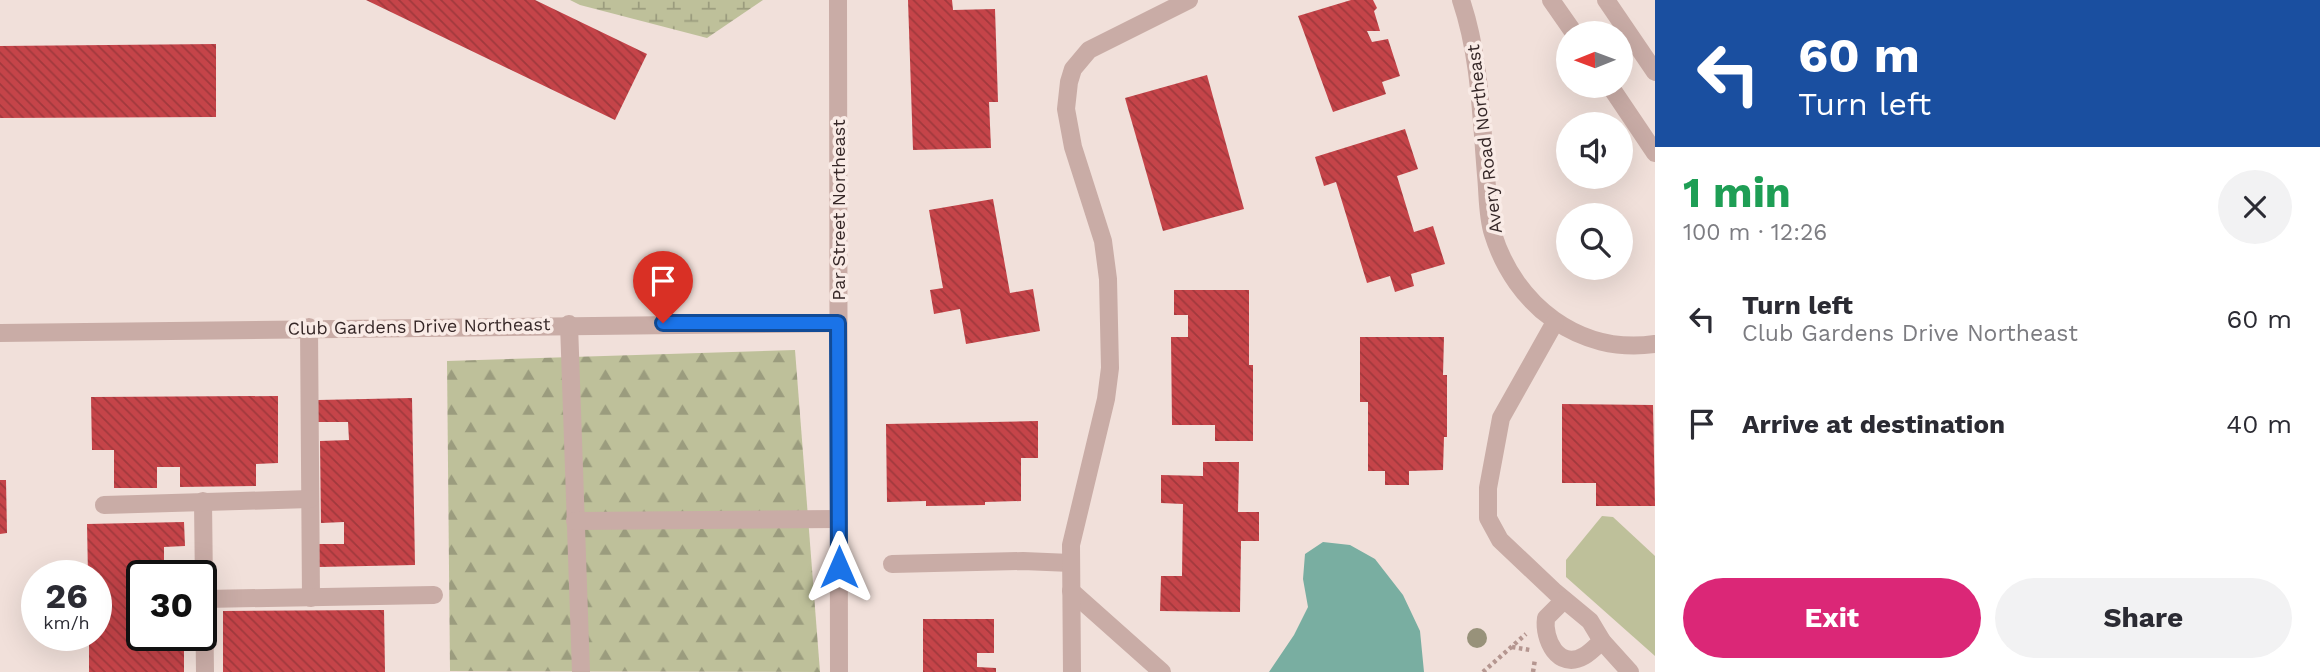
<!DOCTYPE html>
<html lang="en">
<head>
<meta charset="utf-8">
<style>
	body { margin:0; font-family:"Work Sans",sans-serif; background:#f2f2f3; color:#2b2b33; height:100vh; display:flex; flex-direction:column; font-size:26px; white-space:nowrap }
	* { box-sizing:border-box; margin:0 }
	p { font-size:23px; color:#7c7c81 }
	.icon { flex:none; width:38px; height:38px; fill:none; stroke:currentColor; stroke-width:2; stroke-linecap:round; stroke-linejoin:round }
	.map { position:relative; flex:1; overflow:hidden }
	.details { display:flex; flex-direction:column; background:#fff; width:665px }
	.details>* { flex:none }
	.guide { background:#1a4fa0; color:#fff; overflow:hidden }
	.needle { width:46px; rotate:269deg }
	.fabs { position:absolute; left:1556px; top:21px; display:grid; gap:14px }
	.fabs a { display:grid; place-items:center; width:77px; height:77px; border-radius:50%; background:#fff; box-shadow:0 7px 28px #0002; font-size:35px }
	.speed { position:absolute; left:21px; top:560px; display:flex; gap:14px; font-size:35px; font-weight:700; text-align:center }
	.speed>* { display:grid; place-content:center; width:91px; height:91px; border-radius:50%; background:#fff; box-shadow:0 7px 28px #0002; line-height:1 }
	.speed small { font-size:18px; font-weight:400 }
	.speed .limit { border:4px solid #111; border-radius:10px; background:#fff; color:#111 }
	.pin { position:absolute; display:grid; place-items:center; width:60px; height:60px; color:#fff; margin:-72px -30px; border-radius:50% 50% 50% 0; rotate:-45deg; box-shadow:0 0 7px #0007 }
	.pin .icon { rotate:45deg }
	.me { position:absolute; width:77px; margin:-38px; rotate:0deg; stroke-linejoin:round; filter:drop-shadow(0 0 5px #0008) }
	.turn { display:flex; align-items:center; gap:24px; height:147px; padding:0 28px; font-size:32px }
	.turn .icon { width:91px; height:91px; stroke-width:2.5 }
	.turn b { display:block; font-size:49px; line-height:60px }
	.round { display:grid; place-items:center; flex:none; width:74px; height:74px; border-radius:37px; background:#f2f2f3 }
	.summary { display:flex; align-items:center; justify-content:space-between; height:119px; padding:0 28px }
	h1 { font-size:42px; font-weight:700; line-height:52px; color:#1e9e55 }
	.button { display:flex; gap:14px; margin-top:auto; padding:14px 28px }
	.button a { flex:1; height:80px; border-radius:42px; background:#db2777; color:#fff; font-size:28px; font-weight:700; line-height:80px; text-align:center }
	.button a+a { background:#f2f2f3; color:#2b2b33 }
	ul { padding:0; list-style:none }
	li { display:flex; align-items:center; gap:21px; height:105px; padding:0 28px }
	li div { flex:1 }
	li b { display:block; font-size:26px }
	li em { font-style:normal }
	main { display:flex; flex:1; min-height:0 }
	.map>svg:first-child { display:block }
	.forest { fill:url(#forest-firs) }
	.wetland { fill:url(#wetland-marsh) }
	.garden { fill:#bec09a }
	.water { fill:#79aea1 }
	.building { fill:url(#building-back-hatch) }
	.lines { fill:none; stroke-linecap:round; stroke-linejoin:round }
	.path { stroke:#b59690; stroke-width:4.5; stroke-dasharray:3.5 3.5; stroke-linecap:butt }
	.minor { stroke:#c9aca6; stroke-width:18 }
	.tree { fill:#98927a }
	.route-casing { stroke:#114b97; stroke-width:18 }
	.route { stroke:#1a73e8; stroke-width:12 }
	.labels { text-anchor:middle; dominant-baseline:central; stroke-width:7; stroke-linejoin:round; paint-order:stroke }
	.street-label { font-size:18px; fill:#352727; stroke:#f9ebe6 }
</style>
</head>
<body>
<main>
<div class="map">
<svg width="1655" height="672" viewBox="0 0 1655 672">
	<defs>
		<pattern id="forest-firs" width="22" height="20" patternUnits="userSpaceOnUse" patternTransform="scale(1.75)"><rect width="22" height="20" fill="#bec09a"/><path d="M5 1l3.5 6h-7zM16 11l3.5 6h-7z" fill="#9b9c7e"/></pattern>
		<pattern id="wetland-marsh" width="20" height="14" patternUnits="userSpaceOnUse" patternTransform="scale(1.75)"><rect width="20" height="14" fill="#bec09a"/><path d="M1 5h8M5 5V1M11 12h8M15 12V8" fill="none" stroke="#9b9c7e"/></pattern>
		<pattern id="building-back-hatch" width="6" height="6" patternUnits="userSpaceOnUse" patternTransform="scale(1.75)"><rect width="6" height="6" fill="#c54449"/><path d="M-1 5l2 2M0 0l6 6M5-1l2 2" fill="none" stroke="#a1393d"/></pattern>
	</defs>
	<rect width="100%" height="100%" fill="#f1e0da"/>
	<path class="forest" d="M795,350L820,672L450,671L447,361Z"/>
	<path class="wetland" d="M570,0H763L707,38L580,5Z"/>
	<path class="garden" d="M1602,516L1613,517L1655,556V656L1566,577V560Z"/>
	<path class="water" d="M1323,542L1350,545L1375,559L1403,595L1420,631L1424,672H1269L1294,635L1308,607L1303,579L1305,554Z"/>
	<g class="building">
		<path d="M366,0H535L647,54L615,120Z"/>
		<path d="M908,0H952L953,10L995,9L998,102H989L991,148L913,150Z"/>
		<path d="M1351,0H1373L1377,8L1374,11L1380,31H1367L1372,42L1388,39L1400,76L1382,82L1386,94L1333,112L1298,16Z"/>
		<path d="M216,44V117L0,118V46Z"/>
		<path d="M1207,75L1244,209L1163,231L1125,98Z"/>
		<path d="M1405,129L1418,169L1397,176L1414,232L1433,226L1445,264L1411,274L1414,286L1395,292L1390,276L1367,283L1336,182L1324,186L1315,157Z"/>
		<path d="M993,199L1010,293L1033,289L1040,331L966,344L960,309L934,314L930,290L943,288L929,210Z"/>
		<path d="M1174,290H1249V365H1253V441H1215V425H1172L1171,337H1188V315H1174Z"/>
		<path d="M1360,337H1444L1443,375H1447V437H1444L1443,470L1409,471V485H1385V471H1368V402H1360Z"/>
		<path d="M278,396V463L256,464V486L180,487V467H157V488H114V450H92L91,397Z"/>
		<path d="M412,398L415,565L319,567V544H344V522L321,523L320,441L349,440L348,422H318V400Z"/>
		<path d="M1562,404L1653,405L1655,506H1596V483H1562Z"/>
		<path d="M1038,421V458H1021V501L985,502V505L926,506V501L887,502L886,424Z"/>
		<path d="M1203,462H1239L1238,512H1259V541H1241L1240,612L1160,611L1161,576H1182L1183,504L1161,503V475L1203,476Z"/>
		<path d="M0,480H6L7,533L0,534Z"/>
		<path d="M184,522L185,546L164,547V576H142V635H152V644H184V672H89V635H96V576H88L87,524Z"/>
		<path d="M384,610L385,672H223V611Z"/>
		<path d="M923,619H994V653H977V667L996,668V672H923Z"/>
	</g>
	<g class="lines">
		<g class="path">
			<path d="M1512,647L1530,650"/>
			<path d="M1483,672L1526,634"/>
			<path d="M1533,672L1535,659"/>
		</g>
		<g class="minor">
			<path d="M838,0L839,672"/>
			<path d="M1461,0C1480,56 1481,116 1486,175C1488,194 1487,216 1493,234C1515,305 1579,355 1655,344"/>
			<path d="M1551,0L1574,33"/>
			<path d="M1606,0L1655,72"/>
			<path d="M1610,86L1655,153"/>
			<path d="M1555,322L1501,418L1488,488V518L1500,540L1555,592L1590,621L1602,641L1630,672"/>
			<path d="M569,324L581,672"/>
			<path d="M309,327L311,598"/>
			<path d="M0,333L838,323"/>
			<path d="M203,501L205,672"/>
			<path d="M104,505L310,499"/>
			<path d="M575,521L839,519"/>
			<path d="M892,564L1023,561L1071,563"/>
			<path d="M1071,591L1162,672"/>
			<path d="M204,599L434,595"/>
			<path d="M1564,600L1546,618C1543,639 1558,671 1584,656C1591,652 1596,646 1602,641"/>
			<path d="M1072,672L1071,545L1106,399L1110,368L1108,279L1103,241L1073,147L1066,109L1069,82L1073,69L1089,50L1189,0"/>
		</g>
	</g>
	<circle class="tree" cx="1477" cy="638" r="10"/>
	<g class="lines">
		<defs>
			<path id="route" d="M663,323H838L839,567"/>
		</defs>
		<use href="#route" class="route-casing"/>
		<use href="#route" class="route"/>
	</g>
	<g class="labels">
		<g class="street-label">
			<text transform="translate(1484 139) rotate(-97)">Avery Road Northeast</text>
			<text transform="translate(838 210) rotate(-90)">Par Street Northeast</text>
			<text transform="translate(419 326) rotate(-1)">Club Gardens Drive Northeast</text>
		</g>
	</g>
</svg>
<div class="fabs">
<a><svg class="needle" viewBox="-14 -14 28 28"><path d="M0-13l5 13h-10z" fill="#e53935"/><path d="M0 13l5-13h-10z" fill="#7c7c81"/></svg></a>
<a><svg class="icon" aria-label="sound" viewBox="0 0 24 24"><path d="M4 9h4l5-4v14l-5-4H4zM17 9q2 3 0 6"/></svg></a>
<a><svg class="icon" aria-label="search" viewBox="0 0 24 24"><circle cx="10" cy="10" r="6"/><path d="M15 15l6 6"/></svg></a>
</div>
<div class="speed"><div>26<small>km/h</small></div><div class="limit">30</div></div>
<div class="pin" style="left:663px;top:323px;background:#d93025"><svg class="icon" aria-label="arrive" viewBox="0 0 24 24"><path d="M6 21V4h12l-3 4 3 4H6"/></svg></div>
<svg class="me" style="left:839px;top:567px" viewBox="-20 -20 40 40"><path d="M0-17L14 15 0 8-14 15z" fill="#1a73e8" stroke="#fff" stroke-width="4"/></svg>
</div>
<section class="details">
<div class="guide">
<div class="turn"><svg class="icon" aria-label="left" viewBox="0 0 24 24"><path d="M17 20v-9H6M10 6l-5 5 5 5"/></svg><div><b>60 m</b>Turn left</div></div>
</div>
<div class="summary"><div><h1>1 min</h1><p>100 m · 12:26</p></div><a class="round"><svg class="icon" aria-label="close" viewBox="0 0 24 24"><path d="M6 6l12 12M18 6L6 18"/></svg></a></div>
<ul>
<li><svg class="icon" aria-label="left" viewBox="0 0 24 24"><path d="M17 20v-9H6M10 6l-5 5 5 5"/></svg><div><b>Turn left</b><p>Club Gardens Drive Northeast</p></div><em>60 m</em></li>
<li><svg class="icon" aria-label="arrive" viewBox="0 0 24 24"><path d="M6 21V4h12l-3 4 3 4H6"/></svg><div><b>Arrive at destination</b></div><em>40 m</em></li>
</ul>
<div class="button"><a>Exit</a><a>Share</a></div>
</section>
</main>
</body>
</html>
